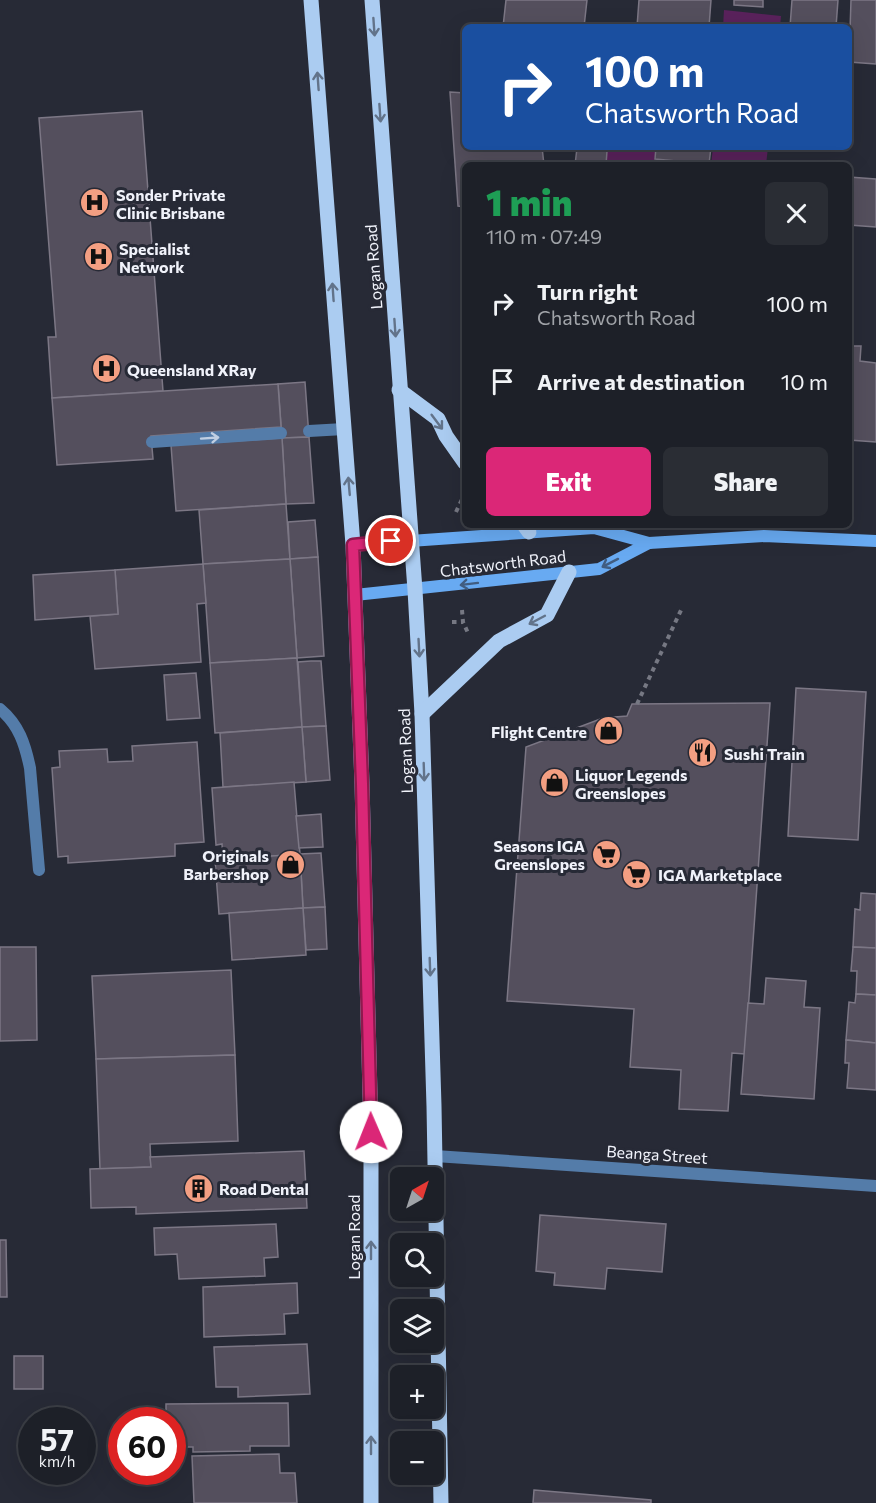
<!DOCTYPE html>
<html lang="en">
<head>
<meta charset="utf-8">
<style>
	body { margin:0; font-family:Commissioner,sans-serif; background:#2a2d34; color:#f1f3f6; height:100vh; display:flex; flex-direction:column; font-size:22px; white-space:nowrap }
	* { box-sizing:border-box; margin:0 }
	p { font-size:20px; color:#a0a3a8 }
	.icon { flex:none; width:33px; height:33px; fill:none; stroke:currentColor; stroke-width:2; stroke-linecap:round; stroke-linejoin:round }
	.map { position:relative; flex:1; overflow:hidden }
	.side { position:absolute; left:462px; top:162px; width:390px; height:366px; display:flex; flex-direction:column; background:#1d2028; border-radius:9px; box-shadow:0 6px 24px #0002,0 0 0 2px #3b3e45 }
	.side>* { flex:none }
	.guide { position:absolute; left:462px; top:24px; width:390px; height:126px; border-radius:9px; box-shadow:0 6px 24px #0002,0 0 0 2px #3b3e45; background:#1a4fa0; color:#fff; overflow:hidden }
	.needle { width:39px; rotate:39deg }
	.fabs { position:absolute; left:390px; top:1167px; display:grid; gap:12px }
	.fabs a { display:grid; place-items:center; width:54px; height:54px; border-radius:9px; background:#1d2028; box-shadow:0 6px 24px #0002,0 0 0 2px #3b3e45; font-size:30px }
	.speed { position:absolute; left:18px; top:1407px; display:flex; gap:12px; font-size:30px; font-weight:700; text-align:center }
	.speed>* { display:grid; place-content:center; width:78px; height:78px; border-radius:50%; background:#1d2028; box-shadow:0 6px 24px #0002,0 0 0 2px #3b3e45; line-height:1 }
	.speed small { font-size:15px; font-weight:400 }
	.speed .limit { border:9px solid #d22; background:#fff; color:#111 }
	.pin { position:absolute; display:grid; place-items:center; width:51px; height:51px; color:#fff; margin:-26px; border:3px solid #fff; border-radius:50%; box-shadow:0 2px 6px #0007 }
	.me { position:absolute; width:66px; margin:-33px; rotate:359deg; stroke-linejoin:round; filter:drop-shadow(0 0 4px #0008) }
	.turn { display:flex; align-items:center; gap:21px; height:126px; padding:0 24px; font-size:27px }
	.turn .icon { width:78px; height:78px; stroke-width:2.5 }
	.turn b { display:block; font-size:42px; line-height:51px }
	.round { display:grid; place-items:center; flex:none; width:63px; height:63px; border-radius:9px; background:#2a2d34 }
	.head { display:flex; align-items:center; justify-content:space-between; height:102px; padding:0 24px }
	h1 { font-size:36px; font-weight:800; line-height:45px; color:#1e9e55 }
	.button { display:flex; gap:12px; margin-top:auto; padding:12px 24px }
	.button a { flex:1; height:69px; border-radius:9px; background:#db2777; color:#fff; font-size:24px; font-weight:800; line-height:69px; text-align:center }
	.button a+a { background:#2a2d34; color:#f1f3f6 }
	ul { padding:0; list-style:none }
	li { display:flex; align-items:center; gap:18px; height:78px; padding:0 24px }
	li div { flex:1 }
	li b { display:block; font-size:22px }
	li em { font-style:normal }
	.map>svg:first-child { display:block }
	.green { fill:#5a225c }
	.building { fill:#544f5d; stroke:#7c7785; stroke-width:1.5 }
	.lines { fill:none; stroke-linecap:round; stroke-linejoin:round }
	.path { stroke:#767883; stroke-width:4; stroke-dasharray:4.5 4.5; stroke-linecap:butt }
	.service { stroke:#547ca9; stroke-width:12 }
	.minor { stroke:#547ca9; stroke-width:12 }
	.secondary { stroke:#68aaf2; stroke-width:12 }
	.primary { stroke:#abccf1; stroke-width:15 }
	.oneway { stroke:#62738a }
	.oneway2 { stroke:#c1cfe2 }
	.oneway3 { stroke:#415d81 }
	.route-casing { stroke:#8e194d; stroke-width:15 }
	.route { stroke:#db2777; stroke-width:10 }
	.labels { text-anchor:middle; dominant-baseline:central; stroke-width:6; stroke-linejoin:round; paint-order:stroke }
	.poi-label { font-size:16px; font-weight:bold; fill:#f0f2fa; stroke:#272a36; text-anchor:start }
	.street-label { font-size:16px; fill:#f0f2fa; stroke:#272a36 }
</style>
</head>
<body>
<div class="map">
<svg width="876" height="1503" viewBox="0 0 876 1503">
	<rect width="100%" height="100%" fill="#272a36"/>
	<g class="green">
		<path d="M724,10L781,16L780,27H723Z"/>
		<path d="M576,147H656L654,165H606L607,151Z"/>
		<path d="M713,147H768L766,165H711Z"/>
	</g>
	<g class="building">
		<path d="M506,0H587L584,27H503Z"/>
		<path d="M639,0H711L709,27H637Z"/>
		<path d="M734,0H763V7L734,5Z"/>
		<path d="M792,0H838L836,27H790Z"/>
		<path d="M851,0H876V64L849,62Z"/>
		<path d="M450,92L465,93V147H542L544,165H465V207L458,206Z"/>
		<path d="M142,111L163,391L52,398L48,337H56L39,118Z"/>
		<path d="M656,147H711L709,164L655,159Z"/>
		<path d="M577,148L607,151L606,165H575Z"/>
		<path d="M849,177L876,179V227L849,225Z"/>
		<path d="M849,346H861L860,361L876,363V442L849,440Z"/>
		<path d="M305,382L309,437L282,438L278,384Z"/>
		<path d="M278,384L281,427L151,436L153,459L57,465L52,398Z"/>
		<path d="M309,437L314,503L286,504L282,438Z"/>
		<path d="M282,438L286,504L176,511L171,445Z"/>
		<path d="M286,504L290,559L203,564L199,510Z"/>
		<path d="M315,520L318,557L290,559L288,522Z"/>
		<path d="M318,557L324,656L297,658L290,559Z"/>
		<path d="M290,559L297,658L210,663L203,564Z"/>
		<path d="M203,564L206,603L197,604L201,662L95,669L90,616L118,614L115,570Z"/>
		<path d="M115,570L118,614L35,620L33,575Z"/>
		<path d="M297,658L302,727L215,733L210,663Z"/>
		<path d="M311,661H321L326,726L302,727L298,662Z"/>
		<path d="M196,673L200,718L167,720L164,675Z"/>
		<path d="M796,688L866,692L858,840L788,836Z"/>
		<path d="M770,703L745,1054L732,1053L728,1111L679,1109L681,1070L630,1067L634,1009L507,1001L526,747L603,718L627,716L632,704Z"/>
		<path d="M326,726L330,780L306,782L302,727Z"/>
		<path d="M302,727L306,782L223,787L220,733Z"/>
		<path d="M197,742L204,842L175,844V856L68,863V856L58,857L52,768L60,767L59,751L107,749L108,762L133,761L132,746Z"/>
		<path d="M294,782L300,854L223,860L222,844L216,845L212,788Z"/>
		<path d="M321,814L323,847L299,848L296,816Z"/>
		<path d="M321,853L325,907L303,908L300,854Z"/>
		<path d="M300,854L303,908L219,914L215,860Z"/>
		<path d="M861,893L876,894V948L853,947L855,909L860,910Z"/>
		<path d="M325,907L327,949L306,950L303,908Z"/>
		<path d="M303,908L306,955L232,960L229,913Z"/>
		<path d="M0,947H36L37,1040L0,1041Z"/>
		<path d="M853,947L876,948V995L856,994L857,971H851Z"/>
		<path d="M231,970L235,1055L96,1059L92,976Z"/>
		<path d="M766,978L806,981L804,1007L820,1008L814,1099L741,1094L748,1003L764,1004Z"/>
		<path d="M856,994L876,995V1043L846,1040L849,1002L855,1003Z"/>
		<path d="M846,1040L876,1043V1090L847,1088L849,1063H845Z"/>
		<path d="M235,1055L238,1141L150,1144L151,1167L100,1169L96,1059Z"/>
		<path d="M304,1151L307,1208L136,1214V1207L91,1208L90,1169L151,1167L150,1157Z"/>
		<path d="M540,1215L666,1224L662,1272L607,1268L605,1289L554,1285L555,1273L536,1271Z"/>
		<path d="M276,1224L278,1257L264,1258L265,1276L179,1279L177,1254L155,1255L154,1228Z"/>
		<path d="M0,1240H6L7,1297H0Z"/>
		<path d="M297,1283L298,1313L284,1314L285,1334L204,1337L203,1287Z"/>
		<path d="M307,1344L310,1394L238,1397V1387H216L214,1347Z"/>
		<rect x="14" y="1356" width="29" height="33"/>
		<path d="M288,1403L289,1446H250V1451L193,1452V1447H172V1420H166V1404Z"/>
		<path d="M279,1454L280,1473H295L297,1503H194L192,1456Z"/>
		<path d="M534,1490L651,1500V1503H533Z"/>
	</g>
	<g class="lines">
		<g class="path">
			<path d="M456,512L465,493"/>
			<path d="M462,610L463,622L468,633"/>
			<path d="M452,622H463"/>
			<path d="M637,704L682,608"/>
		</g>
		<g class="service">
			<path d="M309,431L344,429"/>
			<path d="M152,442L281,433"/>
		</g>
		<g class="minor">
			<path d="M0,709C19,725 25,744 30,768L39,870"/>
			<path d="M435,1156L876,1186"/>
		</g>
		<g class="secondary">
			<path d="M353,545L594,528L649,543L764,536L876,541"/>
			<path d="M355,595L599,569L649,543"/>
		</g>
		<g class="primary">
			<path d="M311,0L353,545L362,784L371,1133V1503"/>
			<path d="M372,0L415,590L422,714L434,1106L441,1503"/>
			<path d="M399,390L438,419L446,436L465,463"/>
			<path d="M524,525L529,532"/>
			<path d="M422,714L499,641L547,615L569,572"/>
		</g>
	</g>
	<defs><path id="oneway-shaft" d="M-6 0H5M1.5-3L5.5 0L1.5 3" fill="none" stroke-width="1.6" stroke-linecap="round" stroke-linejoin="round" transform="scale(1.5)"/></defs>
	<g class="oneway">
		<use href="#oneway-shaft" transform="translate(374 27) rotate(86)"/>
		<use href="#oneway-shaft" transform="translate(318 81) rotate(-94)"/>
		<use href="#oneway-shaft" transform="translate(380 113) rotate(86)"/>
		<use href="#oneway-shaft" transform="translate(333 292) rotate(-94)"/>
		<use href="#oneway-shaft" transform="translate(395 328) rotate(86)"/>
		<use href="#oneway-shaft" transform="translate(437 422) rotate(53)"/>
		<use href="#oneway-shaft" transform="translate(349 486) rotate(-95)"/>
		<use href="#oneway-shaft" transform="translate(537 620) rotate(152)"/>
		<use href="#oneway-shaft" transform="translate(419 648) rotate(87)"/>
		<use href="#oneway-shaft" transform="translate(424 772) rotate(88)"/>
		<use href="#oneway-shaft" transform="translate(430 967) rotate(88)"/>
		<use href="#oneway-shaft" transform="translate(371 1250) rotate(-90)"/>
		<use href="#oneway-shaft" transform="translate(371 1445) rotate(-90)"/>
	</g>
	<use class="oneway2" href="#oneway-shaft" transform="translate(210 438) rotate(-4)"/>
	<g class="oneway3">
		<use href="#oneway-shaft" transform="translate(610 563) rotate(153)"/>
		<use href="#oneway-shaft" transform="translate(469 584) rotate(173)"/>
	</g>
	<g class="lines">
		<defs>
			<path id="route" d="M371,1132L362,784L353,545L391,541"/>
		</defs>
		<use href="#route" class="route-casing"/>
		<use href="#route" class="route"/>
	</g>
	<defs>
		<symbol id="hospital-disc" viewBox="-11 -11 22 22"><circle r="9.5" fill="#f39f82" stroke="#272a36"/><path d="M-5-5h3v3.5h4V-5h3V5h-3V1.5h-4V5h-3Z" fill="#111"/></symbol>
		<symbol id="shop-disc" viewBox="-11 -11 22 22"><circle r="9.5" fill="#f39f82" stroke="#272a36"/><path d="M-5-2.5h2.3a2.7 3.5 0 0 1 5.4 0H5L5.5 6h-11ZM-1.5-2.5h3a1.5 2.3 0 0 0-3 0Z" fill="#111"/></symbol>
		<symbol id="restaurant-disc" viewBox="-11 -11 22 22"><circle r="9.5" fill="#f39f82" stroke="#272a36"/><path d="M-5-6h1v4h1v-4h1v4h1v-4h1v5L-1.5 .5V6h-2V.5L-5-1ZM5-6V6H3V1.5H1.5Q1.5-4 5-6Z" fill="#111"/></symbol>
		<symbol id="supermarket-disc" viewBox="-11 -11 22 22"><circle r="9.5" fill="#f39f82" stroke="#272a36"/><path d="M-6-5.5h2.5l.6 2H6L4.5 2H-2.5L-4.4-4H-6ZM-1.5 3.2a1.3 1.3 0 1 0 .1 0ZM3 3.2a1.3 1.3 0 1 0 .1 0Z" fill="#111"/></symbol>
		<symbol id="building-disc" viewBox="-11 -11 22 22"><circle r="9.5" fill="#f39f82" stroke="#272a36"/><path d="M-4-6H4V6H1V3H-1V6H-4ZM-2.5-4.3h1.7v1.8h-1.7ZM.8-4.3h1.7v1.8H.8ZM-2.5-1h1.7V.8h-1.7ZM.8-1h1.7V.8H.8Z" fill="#111"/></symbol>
	</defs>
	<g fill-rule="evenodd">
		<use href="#hospital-disc" x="78" y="186" width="33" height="33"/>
		<use href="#hospital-disc" x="82" y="240" width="33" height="33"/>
		<use href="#hospital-disc" x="90" y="352" width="33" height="33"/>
		<use href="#shop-disc" x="592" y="714" width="33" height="33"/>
		<use href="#restaurant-disc" x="686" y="736" width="33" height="33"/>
		<use href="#shop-disc" x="538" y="766" width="33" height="33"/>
		<use href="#supermarket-disc" x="590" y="838" width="33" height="33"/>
		<use href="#shop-disc" x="274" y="848" width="33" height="33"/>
		<use href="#supermarket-disc" x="620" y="858" width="33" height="33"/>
		<use href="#building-disc" x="182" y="1172" width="33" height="33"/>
	</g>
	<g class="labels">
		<g class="poi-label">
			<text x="116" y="194">Sonder Private<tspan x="116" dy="18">Clinic Brisbane</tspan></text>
			<text x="119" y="248">Specialist<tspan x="119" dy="18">Network</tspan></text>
			<text x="127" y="369">Queensland XRay</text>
			<text x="587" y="731" text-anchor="end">Flight Centre</text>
			<text x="724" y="753">Sushi Train</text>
			<text x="575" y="774">Liquor Legends<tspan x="575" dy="18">Greenslopes</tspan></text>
			<text x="585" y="845" text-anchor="end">Seasons IGA<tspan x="585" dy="18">Greenslopes</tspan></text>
			<text x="269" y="855" text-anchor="end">Originals<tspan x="269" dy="18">Barbershop</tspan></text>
			<text x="658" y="874">IGA Marketplace</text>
			<text x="219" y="1188">Road Dental</text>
		</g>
		<g class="street-label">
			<text transform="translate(373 267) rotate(-94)">Logan Road</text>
			<text transform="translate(503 563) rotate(-7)">Chatsworth Road</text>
			<text transform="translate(405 751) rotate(-92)">Logan Road</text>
			<text transform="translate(657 1154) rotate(4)">Beanga Street</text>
			<text transform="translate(353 1237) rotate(-90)">Logan Road</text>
		</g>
	</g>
</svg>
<div class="fabs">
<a><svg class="needle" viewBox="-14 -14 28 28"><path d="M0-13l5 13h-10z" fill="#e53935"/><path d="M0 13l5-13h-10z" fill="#a0a3a8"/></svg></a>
<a><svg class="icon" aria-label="search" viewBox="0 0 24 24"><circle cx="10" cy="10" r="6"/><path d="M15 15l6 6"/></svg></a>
<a><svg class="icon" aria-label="layers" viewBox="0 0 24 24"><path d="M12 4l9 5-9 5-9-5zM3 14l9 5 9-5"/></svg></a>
<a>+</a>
<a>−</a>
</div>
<div class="speed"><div>57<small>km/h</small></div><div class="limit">60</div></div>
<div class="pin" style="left:391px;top:541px;background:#d93025"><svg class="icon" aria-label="arrive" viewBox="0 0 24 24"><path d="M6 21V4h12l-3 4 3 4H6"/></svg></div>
<svg class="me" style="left:371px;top:1132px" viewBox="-20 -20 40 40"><circle r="19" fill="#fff"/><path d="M0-13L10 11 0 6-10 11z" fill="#db2777"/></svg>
<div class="guide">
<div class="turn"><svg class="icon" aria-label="right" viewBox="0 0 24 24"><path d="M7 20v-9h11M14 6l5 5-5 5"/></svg><div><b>100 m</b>Chatsworth Road</div></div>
</div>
<section class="side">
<div class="head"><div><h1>1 min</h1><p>110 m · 07:49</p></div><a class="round"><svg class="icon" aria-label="close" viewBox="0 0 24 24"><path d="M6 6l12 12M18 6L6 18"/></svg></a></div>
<ul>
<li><svg class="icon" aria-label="right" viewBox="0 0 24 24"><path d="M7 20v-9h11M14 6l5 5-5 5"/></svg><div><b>Turn right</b><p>Chatsworth Road</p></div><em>100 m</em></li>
<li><svg class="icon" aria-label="arrive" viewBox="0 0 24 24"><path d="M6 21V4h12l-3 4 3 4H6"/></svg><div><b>Arrive at destination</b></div><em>10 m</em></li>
</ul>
<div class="button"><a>Exit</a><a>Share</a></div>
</section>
</div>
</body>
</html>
